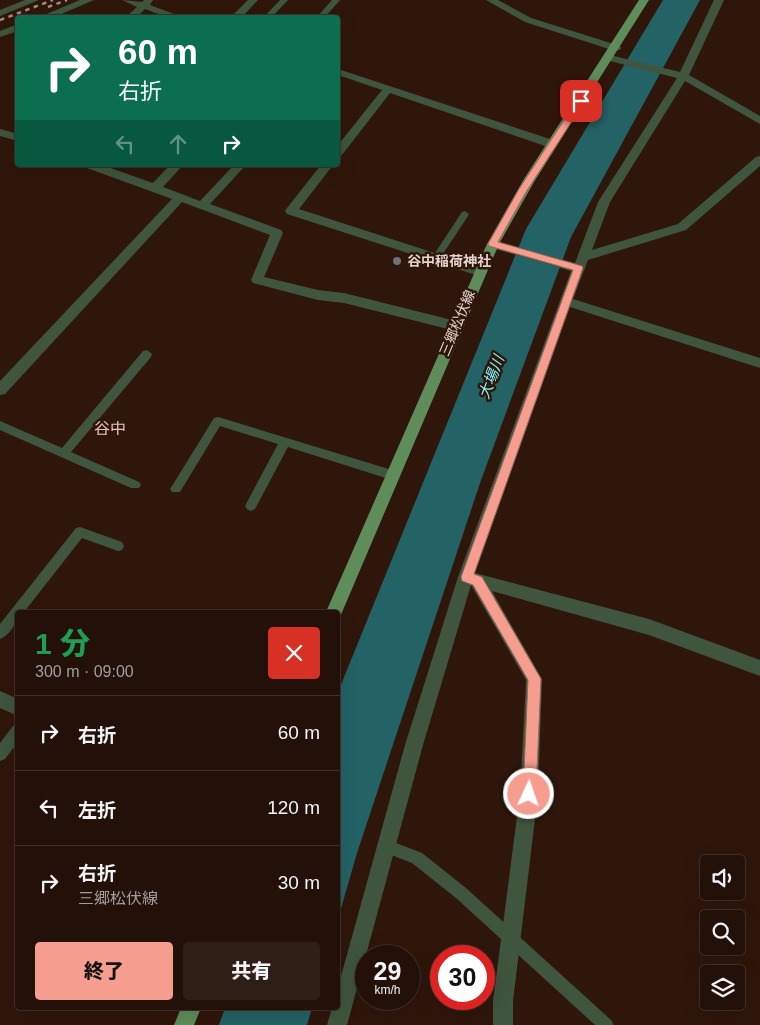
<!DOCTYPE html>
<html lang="ja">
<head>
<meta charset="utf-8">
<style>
	body { margin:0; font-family:Helvetica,"Noto Sans JP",sans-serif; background:#2f1e16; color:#f1f3f6; height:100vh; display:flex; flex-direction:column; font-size:19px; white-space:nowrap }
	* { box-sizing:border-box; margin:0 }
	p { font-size:16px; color:#a39d9c }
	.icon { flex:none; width:28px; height:28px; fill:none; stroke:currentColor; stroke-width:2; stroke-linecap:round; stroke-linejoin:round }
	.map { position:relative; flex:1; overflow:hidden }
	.details { position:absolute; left:15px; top:610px; width:325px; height:400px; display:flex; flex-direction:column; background:#231008; border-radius:5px; box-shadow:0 5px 20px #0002,0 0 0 1px #403029 }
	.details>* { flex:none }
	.hud { position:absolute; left:15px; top:15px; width:325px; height:152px; border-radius:5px; box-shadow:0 5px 20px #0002,0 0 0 1px #403029; background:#0b6e4f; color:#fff; overflow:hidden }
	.buttons { position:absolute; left:700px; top:855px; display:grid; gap:10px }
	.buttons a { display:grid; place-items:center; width:45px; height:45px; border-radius:5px; background:#231008; box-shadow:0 5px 20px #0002,0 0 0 1px #403029; font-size:25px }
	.speed { position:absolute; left:355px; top:945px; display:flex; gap:10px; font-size:25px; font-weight:700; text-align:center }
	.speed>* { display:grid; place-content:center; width:65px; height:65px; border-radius:50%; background:#231008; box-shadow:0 5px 20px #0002,0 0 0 1px #403029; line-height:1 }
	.speed small { font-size:12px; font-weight:400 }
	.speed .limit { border:8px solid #d22; background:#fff; color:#111 }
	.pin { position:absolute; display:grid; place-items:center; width:42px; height:42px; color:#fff; margin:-21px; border-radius:10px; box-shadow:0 2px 8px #0006 }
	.me { position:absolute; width:55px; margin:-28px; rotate:3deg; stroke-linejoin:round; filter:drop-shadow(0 0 4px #0008) }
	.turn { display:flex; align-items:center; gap:18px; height:105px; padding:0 20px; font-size:22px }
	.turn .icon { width:65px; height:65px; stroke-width:2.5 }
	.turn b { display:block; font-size:35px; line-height:42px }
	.lanes { display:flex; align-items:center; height:48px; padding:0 20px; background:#0003; justify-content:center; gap:25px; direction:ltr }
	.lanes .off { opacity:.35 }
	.round { display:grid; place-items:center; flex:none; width:52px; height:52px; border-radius:5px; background:#2f1e16 }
	.head { display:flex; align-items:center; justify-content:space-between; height:85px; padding:0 20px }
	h1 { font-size:30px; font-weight:800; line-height:38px; color:#1e9e55 }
	.cta { display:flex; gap:10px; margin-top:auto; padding:10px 20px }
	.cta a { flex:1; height:58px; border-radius:5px; background:#f59d8f; color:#111; font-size:20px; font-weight:800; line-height:58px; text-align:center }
	.cta a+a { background:#2f1e16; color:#f1f3f6 }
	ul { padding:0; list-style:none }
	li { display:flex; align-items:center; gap:15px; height:75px; padding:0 20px; border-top:1px solid #403029 }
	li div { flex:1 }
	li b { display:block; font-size:19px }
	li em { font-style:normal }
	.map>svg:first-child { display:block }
	.water { fill:#236265 }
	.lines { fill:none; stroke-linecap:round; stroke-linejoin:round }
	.lane { fill:#3f553d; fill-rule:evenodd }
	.street { fill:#3f553d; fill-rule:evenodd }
	.primary { fill:#5e8c5a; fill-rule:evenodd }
	.rail { stroke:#a18b83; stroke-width:2.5; stroke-dasharray:4.5 4.5; stroke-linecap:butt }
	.route { fill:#f59d8f; stroke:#9f665d }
	.worship-dot { fill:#6b7280; stroke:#2f160b; stroke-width:2 }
	.labels { text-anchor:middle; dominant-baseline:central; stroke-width:5; stroke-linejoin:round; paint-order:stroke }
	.poi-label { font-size:14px; font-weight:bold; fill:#e5d2cb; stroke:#2f160b; text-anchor:start }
	.street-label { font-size:14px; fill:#e5d2cb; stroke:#2f160b }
	.water-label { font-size:15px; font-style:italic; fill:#81f8fe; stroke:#2f160b }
	.quarter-label { font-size:16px; fill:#e6c3b5; stroke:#2f160b }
</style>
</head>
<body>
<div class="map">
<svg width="760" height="1025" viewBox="0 0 760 1025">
	<rect width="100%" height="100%" fill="#2f160b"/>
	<g class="water">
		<path d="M663,0H700L571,237L480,483L357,853L338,919V692L526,229Z"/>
		<path d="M225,1008H312L307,1025H219Z"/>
	</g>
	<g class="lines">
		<g class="lane">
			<path d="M280,0H288L271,18H263Z"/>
			<path d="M332,0H340L324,18H316Z"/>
			<path d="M465,211L469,214L468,216L439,260H433V256L462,212Z"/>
			<path d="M147,350L152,354L151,357L71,452L139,482L141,485L139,488H131L0,430V421L62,448L143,351Z"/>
			<path d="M218,417L392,470L396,472L397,475L396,478L392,480L288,447L255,509L251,511L247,509L245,506L278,444L220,426L180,492H172L170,489L172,486L214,418Z"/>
			<path d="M80,527L122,542L124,546L122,550L118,551L82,538L24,612H18C18,622 10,635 0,639V624L76,528Z"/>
			<path d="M18,725V742L5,759L0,761V743L13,726Z"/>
			<path d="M386,839L422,853L466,888L611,1020L614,1025H595L456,898L412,863L381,851L379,846L381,841Z"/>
		</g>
		<g class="street">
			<path d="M25,0H39L0,16V10Z"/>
			<path d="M80,0H94L52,18H37Z"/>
			<path d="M122,0L142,2L144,0H153L150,5L185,18H169L145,9L136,18H125L137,7Z"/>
			<path d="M248,0H258L241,18H230Z"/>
			<path d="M486,0H498L531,18L620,46L621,48L620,50H612L525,22Z"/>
			<path d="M714,0H724L689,75L760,116V124L685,81L610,202L592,250L678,224L756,157L760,156V166L686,230L588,260L573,299L760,358V368L570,307L475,573L649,619L760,660V676L649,635L492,591L542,679L538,794L513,1001V1025H493V1001L520,794L526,680L471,585L423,745L347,1025H327L332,1008H338V987L405,745L458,577L571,271L489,247L487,244L493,240L575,263L598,202L677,78L606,60L605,58L610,55L680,72Z"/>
			<path d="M18,24V31L0,37V31Z"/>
			<path d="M338,69L556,141L558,144L556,147H548L390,93L342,155H338V145L382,90L338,75Z"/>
			<path d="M0,129L18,134V141L0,136Z"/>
			<path d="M85,165H102L153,183L170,165H183L163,187L200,201L234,165H246L210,204L281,230L283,233L264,277L318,290L344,293L456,321L461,323L463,326L461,329L456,331L344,303L318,300L253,283L251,280L270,235L182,202L5,394L0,395V381L172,199L87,168Z"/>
			<path d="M321,165H333L299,209L484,269L486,272L484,275H476L287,214L285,211L287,208Z"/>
			<path d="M0,691L18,699V716L0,708Z"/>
		</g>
		<g class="primary">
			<path d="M639,0H649L534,182L499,244L340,617L338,618V612H326L487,244L524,179Z"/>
			<path d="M181,1008H201L194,1025H174Z"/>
		</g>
		<g class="rail">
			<path d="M48,7L67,0"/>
			<path d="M0,20L53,0"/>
		</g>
	</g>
	<path class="route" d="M581,98L585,101L526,192L498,242L582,266L583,268L474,574L482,577L541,679L536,794L534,798L529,800L525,798L523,794L528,680L473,585L462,581L461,577L573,270L489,246L488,244L519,189L578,99Z"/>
	<circle class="worship-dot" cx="397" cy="261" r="5"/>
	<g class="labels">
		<g class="poi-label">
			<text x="407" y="261">谷中稲荷神社</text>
		</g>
		<g class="street-label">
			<text transform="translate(457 323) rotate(-67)">三郷松伏線</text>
		</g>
		<g class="water-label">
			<text transform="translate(491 377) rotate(-69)">大場川</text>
		</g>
		<g class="quarter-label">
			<text x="110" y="428">谷中</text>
		</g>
	</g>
</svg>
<div class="buttons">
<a><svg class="icon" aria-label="sound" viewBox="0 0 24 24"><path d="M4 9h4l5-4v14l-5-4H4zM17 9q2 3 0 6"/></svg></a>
<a><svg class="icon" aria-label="search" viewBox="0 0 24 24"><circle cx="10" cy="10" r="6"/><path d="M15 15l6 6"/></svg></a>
<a><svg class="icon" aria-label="layers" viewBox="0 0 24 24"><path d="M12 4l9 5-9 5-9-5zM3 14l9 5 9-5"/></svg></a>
</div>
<div class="speed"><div>29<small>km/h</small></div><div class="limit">30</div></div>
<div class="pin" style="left:581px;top:101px;background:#d93025"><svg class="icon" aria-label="arrive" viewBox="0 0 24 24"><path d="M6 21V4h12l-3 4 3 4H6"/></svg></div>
<svg class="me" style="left:529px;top:794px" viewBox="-20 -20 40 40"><circle r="17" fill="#f59d8f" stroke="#fff" stroke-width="3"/><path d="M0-11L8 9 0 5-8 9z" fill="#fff"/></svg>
<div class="hud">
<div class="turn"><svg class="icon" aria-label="right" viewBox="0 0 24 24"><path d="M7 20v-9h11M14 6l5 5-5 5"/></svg><div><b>60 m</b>右折</div></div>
<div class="lanes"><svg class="icon off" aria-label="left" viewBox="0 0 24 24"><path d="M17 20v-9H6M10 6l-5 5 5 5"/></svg><svg class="icon off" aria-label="ahead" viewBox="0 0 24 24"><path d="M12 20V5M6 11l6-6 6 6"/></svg><svg class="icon" aria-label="right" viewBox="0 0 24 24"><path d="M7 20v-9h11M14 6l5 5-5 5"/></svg></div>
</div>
<section class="details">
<div class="head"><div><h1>1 分</h1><p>300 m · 09:00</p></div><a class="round" style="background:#d93025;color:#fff"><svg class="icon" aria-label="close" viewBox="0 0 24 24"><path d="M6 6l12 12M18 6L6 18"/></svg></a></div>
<ul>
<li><svg class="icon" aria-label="right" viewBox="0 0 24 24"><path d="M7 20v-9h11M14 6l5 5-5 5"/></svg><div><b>右折</b></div><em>60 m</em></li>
<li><svg class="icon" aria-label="left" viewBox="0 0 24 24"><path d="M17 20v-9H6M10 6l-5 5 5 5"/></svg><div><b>左折</b></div><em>120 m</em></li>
<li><svg class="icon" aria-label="right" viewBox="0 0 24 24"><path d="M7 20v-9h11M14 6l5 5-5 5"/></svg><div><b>右折</b><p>三郷松伏線</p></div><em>30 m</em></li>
</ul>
<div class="cta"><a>終了</a><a>共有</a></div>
</section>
</div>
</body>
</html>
